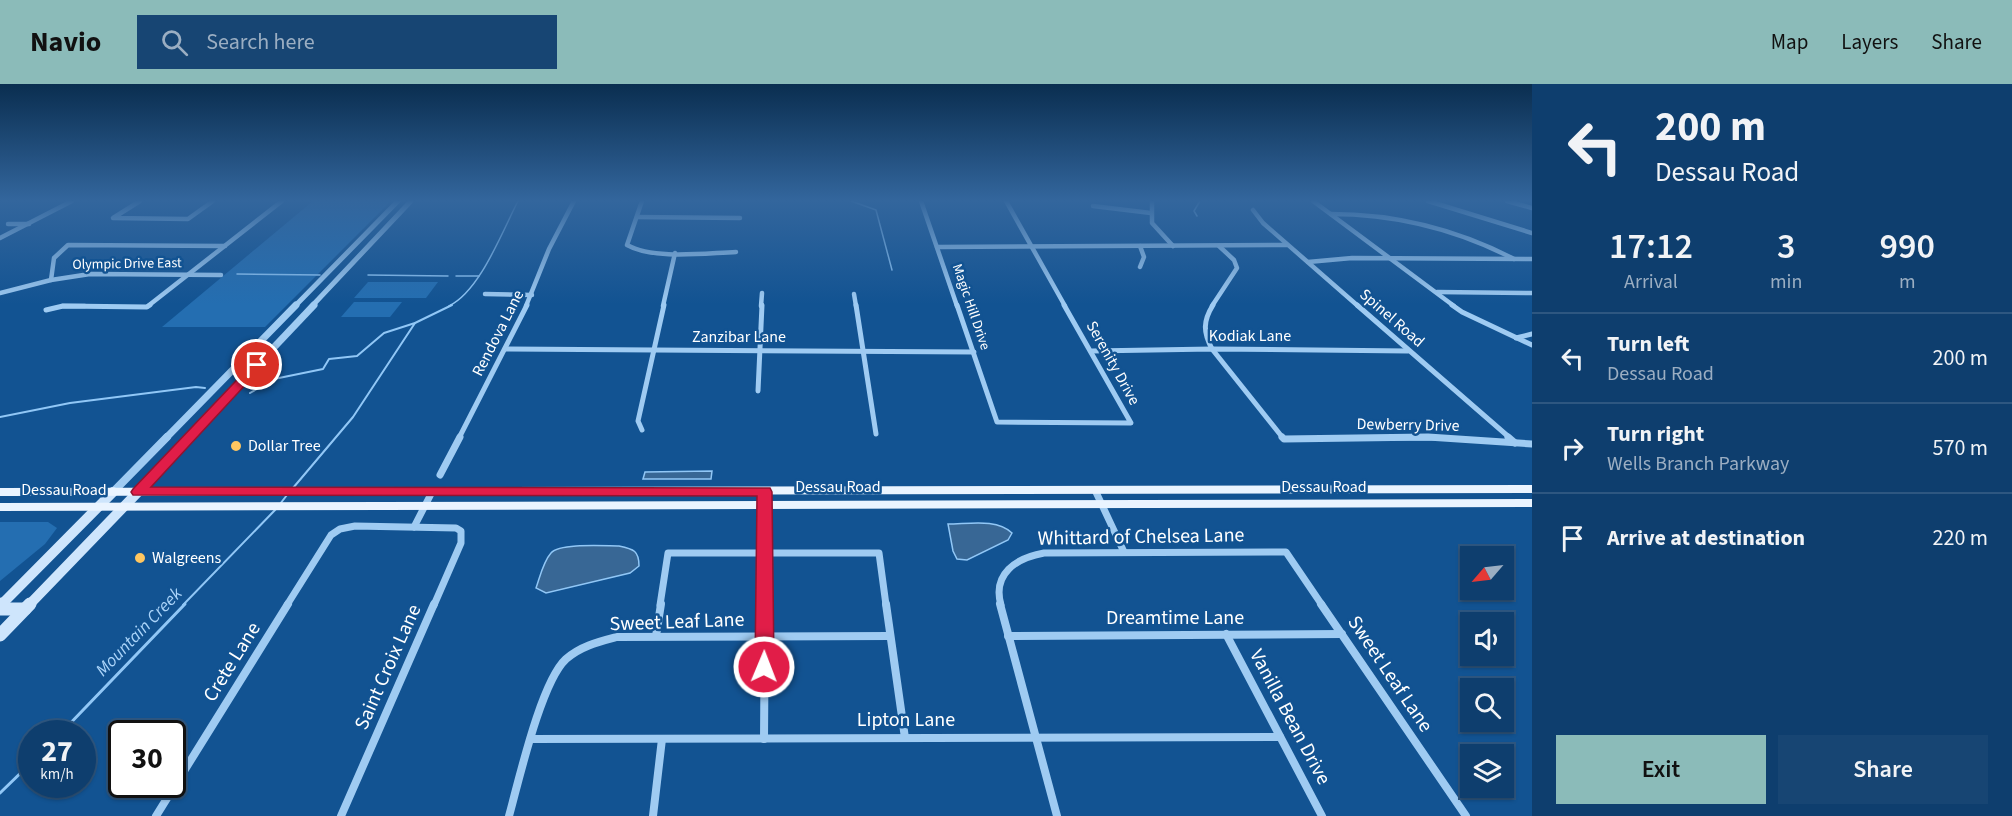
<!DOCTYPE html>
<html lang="en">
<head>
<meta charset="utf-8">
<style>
	body { margin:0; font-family:"Source Sans 3",sans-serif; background:#174573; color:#f1f3f6; height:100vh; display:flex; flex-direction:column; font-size:22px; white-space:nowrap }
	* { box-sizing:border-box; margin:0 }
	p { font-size:20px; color:#9baec2 }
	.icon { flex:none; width:33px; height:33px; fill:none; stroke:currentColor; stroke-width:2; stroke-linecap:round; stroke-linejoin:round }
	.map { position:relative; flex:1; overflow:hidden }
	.drawer { display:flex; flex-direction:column; background:#0e3e6e; width:480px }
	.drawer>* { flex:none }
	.guide { background:#0e3e6e; color:#f1f3f6; overflow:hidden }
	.needle { width:39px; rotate:242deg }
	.buttons { position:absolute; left:1460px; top:462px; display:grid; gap:12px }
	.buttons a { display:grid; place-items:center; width:54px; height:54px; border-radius:0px; background:#0e3e6e; box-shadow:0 2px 4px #0004,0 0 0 2px #2e5781; font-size:30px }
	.speed { position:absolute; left:18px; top:636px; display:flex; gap:12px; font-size:30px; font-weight:700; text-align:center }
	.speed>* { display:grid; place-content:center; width:78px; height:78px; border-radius:50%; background:#0e3e6e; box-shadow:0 2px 4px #0004,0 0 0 2px #2e5781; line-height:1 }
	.speed small { font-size:15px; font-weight:400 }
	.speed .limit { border:3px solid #111; border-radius:9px; background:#fff; color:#111 }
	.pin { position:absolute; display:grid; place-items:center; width:51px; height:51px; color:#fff; margin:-26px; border:3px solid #fff; border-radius:50%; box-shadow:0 2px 6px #0007 }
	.me { position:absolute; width:66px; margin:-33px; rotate:1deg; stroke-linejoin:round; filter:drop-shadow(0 0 4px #0008) }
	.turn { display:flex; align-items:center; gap:21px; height:126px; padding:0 24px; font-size:27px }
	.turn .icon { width:78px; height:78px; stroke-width:2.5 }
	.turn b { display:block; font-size:42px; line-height:51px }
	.eta { display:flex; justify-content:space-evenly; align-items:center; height:102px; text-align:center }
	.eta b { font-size:36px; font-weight:600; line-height:42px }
	.action { display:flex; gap:12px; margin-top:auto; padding:12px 24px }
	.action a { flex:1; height:69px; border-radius:0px; background:#8bbbb9; color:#111; font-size:24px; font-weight:600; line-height:69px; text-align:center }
	.action a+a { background:#174573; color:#f1f3f6 }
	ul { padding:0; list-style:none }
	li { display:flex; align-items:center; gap:18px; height:90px; padding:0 24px; border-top:2px solid #2e5781 }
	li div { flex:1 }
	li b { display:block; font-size:22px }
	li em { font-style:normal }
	header { display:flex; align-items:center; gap:36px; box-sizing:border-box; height:84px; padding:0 30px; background:#8bbbb9; color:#111 }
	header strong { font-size:28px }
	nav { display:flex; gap:33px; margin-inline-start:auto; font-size:21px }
	.search { width:420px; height:54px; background:#174573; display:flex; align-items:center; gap:15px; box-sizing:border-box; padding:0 21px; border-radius:0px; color:#9baec2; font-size:22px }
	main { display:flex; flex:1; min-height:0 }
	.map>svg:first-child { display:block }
	.green { fill:#246eb1 }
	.water { fill:#386795; stroke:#91c7f6; stroke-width:1.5 }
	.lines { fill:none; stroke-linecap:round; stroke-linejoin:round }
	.stream-far2 { stroke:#91c7f6; stroke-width:1.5 }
	.stream-far1 { stroke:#91c7f6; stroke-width:2 }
	.stream { stroke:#91c7f6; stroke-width:3 }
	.minor-far3 { stroke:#9fcbf2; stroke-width:4.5 }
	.minor-far2 { stroke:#9fcbf2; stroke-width:5 }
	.minor-far1 { stroke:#9fcbf2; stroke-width:7 }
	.minor { stroke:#9fcbf2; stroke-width:8 }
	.tertiary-far2 { stroke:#9fcbf2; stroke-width:5 }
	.tertiary-far1 { stroke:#9fcbf2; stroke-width:7 }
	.tertiary { stroke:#9fcbf2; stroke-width:8 }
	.secondary-far1 { stroke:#cee5fc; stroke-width:10 }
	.secondary { stroke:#cee5fc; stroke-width:13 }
	.primary { fill:#eaf4ff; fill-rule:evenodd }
	.route { fill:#e11d48; stroke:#92132f; stroke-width:1.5 }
	.poi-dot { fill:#ffc660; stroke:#125392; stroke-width:2 }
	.labels { text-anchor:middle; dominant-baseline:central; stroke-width:5; stroke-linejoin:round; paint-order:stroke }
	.far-street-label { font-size:14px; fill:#fff; stroke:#125392 }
	.street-label { font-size:16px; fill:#fff; stroke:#125392 }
	.poi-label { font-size:16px; fill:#fff; stroke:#125392; text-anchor:start }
	.water-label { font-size:18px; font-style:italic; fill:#abd4f9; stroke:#125392 }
	.near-street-label { font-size:20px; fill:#fff; stroke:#125392 }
</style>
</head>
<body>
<header>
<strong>Navio</strong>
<div class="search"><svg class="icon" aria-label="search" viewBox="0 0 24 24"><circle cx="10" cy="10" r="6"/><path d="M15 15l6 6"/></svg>Search here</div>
<nav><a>Map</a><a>Layers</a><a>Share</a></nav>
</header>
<main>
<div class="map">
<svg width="1532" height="732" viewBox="0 0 1532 732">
	<rect width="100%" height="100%" fill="#125392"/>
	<g class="green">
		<path d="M313,117H391L265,243H162Z"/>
		<path d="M368,198H438L426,214H354Z"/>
		<path d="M354,218H402L390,233H341Z"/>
		<path d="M0,438H48L57,444L45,460L0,497Z"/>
	</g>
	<g class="water">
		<path d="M712,387L711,395H643L645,388Z"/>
		<path d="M948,440C968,440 997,434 1012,449L1008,456L967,476L957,475L953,467Z"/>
		<path d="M619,462C634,465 639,467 639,482L630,489L546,509L536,504C540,493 543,478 551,469C560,459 604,462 619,462Z"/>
	</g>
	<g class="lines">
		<g class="stream-far2">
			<path d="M851,117L876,126L892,186"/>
			<path d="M1197,132L1194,127L1200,117"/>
			<path d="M237,190L320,191"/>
			<path d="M368,191L448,192"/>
			<path d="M456,192H479"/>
			<path d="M449,222C480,207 502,148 518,117"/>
		</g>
		<g class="stream-far1">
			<path d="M250,309L274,295L323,285L329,275L357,272L384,249L415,239L452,221"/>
			<path d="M0,333L70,319L196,303L205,304"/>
			<path d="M293,404L353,333L415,239"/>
			<path d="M280,420L287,411"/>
			<path d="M183,521L276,425"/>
		</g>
		<g class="stream">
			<path d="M60,650L185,520"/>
			<path d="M0,709L32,678"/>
		</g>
		<g class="minor-far3">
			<path d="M140,117L113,134L188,135L213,117"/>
			<path d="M642,117L627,161C654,176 705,169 736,168"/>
			<path d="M921,117L957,222"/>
			<path d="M1006,117L1065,222"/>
			<path d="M1152,117V139L1173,162"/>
			<path d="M1313,117L1454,222"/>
			<path d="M1428,117L1532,149"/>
			<path d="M1507,117L1532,124"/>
			<path d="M1093,122L1151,129"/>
			<path d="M1253,126L1263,139L1358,222"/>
			<path d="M1331,130C1396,130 1456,145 1514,175"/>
			<path d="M637,133L740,134"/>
			<path d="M8,140H29"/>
			<path d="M0,154L72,117"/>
			<path d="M1140,162L1144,173L1140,183"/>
			<path d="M937,163L1287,161"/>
			<path d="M1308,178L1352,174L1532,175"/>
			<path d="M51,196L54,174L68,161L225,162"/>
			<path d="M1437,208L1532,209"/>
			<path d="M0,209L51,196L90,190L221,191"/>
			<path d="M485,210L532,211"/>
			<path d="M854,210L856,222"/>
			<path d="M62,222H85"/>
			<path d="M148,222L282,117"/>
			<path d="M526,222L549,165L574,117"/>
			<path d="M663,222L675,169"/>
			<path d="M761,222L762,209"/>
			<path d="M1212,222L1237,184L1234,176L1219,162"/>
		</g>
		<g class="minor-far2">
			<path d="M856,221L876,350"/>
			<path d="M957,221L997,338L1131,339L1064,221"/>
			<path d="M1213,221C1203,237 1203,248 1212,265L1283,354"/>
			<path d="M1357,221L1510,354"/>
			<path d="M1452,221L1462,228L1532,261"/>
			<path d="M46,226L63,222L147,223L150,221"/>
			<path d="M1516,254L1532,250"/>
			<path d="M505,265L974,268"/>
			<path d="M1092,267L1212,265L1408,267"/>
			<path d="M758,307L762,221"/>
			<path d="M642,346L638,337L664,221"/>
			<path d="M459,354L527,221"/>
			<path d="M1333,354H1448"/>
		</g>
		<g class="minor-far1">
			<path d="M1282,353L1284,355L1428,353L1532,360"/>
			<path d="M1508,353L1515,359"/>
			<path d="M440,391L460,353"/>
			<path d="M1095,406L1124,468"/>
			<path d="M414,443L432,408"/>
			<path d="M287,521L331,451L340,445L355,442L456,444L461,447V459L434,521"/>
			<path d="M660,521L668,469H879L886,521"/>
			<path d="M765,521V408"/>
			<path d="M1001,521C992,490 1016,474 1044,469L1286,468L1322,521"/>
		</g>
		<g class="minor">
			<path d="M886,520L905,654"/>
			<path d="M1000,520L1057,732"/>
			<path d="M1321,520L1466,732"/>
			<path d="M1226,550L1322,732"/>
			<path d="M656,552L661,520"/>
			<path d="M1008,552L1342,550"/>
			<path d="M531,655L1280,653"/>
			<path d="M764,655L765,520"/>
			<path d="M156,732L288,520"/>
			<path d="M341,732L434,520"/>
			<path d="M509,732C519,696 541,598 566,575C581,562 598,558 617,553L890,552"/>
			<path d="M653,732L662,655"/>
		</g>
		<g class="tertiary-far2">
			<path d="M295,222L398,117"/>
			<path d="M312,222L411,117"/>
		</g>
		<g class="tertiary-far1">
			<path d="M166,354L296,221"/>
			<path d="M188,354L314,221"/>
		</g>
		<g class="tertiary">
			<path d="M113,408L167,353"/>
			<path d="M138,408L190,353"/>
		</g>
		<g class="secondary-far1">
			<path d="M1,521L113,408"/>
			<path d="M29,521L138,408"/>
		</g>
		<g class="secondary">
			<path d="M0,522L2,520"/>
			<path d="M0,525H25"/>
			<path d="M0,551L30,520"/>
		</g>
		<g class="primary">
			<path d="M1532,401V409L0,412V404Z"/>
			<path d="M1532,415V423L0,427V419Z"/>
		</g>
	</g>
	<linearGradient id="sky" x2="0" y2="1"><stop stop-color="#0a2e50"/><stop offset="0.53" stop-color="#33669d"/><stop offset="1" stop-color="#33669d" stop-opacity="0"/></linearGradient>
	<rect width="1532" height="220" fill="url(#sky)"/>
	<path class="route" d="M257,278L261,279V284L151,403L770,404L772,408L774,583L771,588L764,590L758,588L755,583L757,412L133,411L131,408L133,405L253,279Z"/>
	<g class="poi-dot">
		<circle cx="236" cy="362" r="6"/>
		<circle cx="140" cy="474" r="6"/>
	</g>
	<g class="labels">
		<g class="far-street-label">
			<text transform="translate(127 180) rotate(-1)">Olympic Drive East</text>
			<text transform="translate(971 223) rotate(71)">Magic Hill Drive</text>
		</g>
		<g class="street-label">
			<text transform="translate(1392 234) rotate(41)">Spinel Road</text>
			<text transform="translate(498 249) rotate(-63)">Rendova Lane</text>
			<text x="1250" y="252">Kodiak Lane</text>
			<text x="739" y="253">Zanzibar Lane</text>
			<text transform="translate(1113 279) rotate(61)">Serenity Drive</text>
			<text transform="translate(1408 341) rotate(1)">Dewberry Drive</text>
			<text x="838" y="403">Dessau Road</text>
			<text x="1324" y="403">Dessau Road</text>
			<text x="64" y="406">Dessau Road</text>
		</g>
		<g class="poi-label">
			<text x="248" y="362">Dollar Tree</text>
			<text x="152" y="474">Walgreens</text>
		</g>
		<g class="water-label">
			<text transform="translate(139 548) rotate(-46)">Mountain Creek</text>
		</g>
		<g class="near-street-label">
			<text transform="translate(1141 453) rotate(-1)">Whittard of Chelsea Lane</text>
			<text x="1175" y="534">Dreamtime Lane</text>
			<text transform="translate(677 538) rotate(-2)">Sweet Leaf Lane</text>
			<text transform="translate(232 578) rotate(-58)">Crete Lane</text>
			<text transform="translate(388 583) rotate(-66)">Saint Croix Lane</text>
			<text transform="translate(1390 590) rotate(56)">Sweet Leaf Lane</text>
			<text transform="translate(1290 633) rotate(62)">Vanilla Bean Drive</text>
			<text x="906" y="636">Lipton Lane</text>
		</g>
	</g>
</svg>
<div class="buttons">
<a><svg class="needle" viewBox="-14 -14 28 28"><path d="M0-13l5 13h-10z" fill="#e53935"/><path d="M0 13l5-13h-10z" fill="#9baec2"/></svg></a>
<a><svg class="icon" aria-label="sound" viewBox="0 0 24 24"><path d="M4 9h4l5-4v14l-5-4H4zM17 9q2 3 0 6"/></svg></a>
<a><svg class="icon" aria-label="search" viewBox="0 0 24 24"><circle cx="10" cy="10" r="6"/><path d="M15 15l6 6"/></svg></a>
<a><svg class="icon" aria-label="layers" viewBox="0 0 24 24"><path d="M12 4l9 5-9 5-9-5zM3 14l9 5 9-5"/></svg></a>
</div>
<div class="speed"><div>27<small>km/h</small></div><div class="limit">30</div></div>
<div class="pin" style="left:257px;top:281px;background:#d93025"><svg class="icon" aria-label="arrive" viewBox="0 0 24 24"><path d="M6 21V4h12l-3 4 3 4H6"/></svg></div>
<svg class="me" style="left:764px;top:583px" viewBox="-20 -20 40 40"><circle r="17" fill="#e11d48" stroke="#fff" stroke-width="3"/><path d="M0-11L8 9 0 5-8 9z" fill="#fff"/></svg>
</div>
<section class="drawer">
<div class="guide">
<div class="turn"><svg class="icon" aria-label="left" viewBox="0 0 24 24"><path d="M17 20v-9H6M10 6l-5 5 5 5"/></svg><div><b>200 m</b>Dessau Road</div></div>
</div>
<div class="eta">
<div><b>17:12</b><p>Arrival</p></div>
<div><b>3</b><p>min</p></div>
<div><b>990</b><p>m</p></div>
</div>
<ul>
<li><svg class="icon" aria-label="left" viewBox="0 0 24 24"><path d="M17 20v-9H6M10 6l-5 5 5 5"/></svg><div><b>Turn left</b><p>Dessau Road</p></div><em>200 m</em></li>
<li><svg class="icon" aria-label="right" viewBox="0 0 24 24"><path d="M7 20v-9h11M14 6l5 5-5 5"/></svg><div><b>Turn right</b><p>Wells Branch Parkway</p></div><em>570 m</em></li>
<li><svg class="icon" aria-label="arrive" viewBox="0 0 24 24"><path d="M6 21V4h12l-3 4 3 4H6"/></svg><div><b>Arrive at destination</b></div><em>220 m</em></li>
</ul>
<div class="action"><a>Exit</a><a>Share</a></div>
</section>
</main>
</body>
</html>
